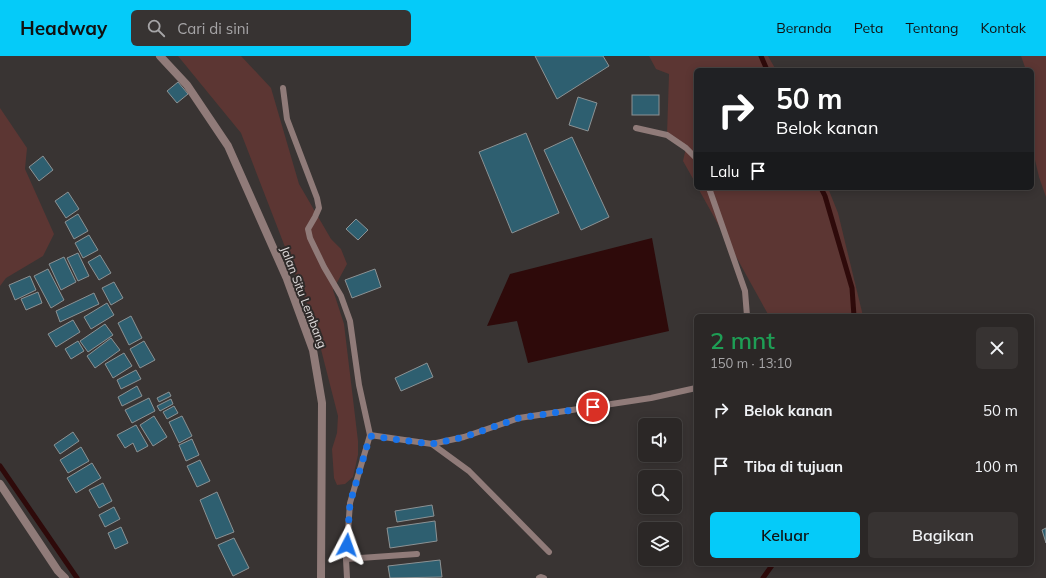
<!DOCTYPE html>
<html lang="id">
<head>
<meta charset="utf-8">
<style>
	body { margin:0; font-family:Mulish,sans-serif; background:#373332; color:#f1f3f6; height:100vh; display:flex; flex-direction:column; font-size:15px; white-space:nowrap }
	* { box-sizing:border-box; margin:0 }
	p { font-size:13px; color:#a6a5a7 }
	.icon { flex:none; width:22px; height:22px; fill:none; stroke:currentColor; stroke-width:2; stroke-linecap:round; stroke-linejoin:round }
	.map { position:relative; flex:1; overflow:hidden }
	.details { position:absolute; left:694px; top:258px; width:340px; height:252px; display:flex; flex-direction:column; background:#2b2726; border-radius:6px; box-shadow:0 2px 10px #0003,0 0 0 1px #474443 }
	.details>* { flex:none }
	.guide { position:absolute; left:694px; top:12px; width:340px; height:122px; border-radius:6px; box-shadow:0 2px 10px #0003,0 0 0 1px #474443; background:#202124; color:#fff; overflow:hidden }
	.buttons { position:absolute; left:638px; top:362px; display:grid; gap:8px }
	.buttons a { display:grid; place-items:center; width:44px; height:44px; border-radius:6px; background:#2b2726; box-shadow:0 2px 10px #0003,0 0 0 1px #474443; font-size:20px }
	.pin { position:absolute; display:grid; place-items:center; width:34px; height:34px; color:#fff; margin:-17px; border:2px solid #fff; border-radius:50%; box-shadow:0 1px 4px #0007 }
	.me { position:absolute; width:44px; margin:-22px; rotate:4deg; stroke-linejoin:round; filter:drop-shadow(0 0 3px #0008) }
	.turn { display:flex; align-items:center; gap:14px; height:84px; padding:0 16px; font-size:18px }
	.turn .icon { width:52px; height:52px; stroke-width:2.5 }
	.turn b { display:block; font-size:28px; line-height:34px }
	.then { display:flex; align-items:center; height:38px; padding:0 16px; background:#0003; gap:8px; font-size:15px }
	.round { display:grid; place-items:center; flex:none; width:42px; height:42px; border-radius:6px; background:#373332 }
	.head { display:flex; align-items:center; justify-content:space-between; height:68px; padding:0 16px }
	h1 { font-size:24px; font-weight:600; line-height:30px; color:#1e9e55 }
	.cta { display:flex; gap:8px; margin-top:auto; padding:8px 16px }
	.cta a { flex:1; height:46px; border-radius:6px; background:#05cbf9; color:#111; font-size:16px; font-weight:600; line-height:46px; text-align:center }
	.cta a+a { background:#373332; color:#f1f3f6 }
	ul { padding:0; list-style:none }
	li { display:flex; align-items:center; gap:12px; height:56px; padding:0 16px }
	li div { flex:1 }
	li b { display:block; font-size:15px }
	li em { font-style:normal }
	header { display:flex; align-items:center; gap:24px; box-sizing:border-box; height:56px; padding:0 20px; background:#05cbf9; color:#111 }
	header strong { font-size:19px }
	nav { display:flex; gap:22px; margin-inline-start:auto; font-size:14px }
	.search { width:280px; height:36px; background:#373332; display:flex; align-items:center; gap:10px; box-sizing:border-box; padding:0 14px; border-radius:6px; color:#a6a5a7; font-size:15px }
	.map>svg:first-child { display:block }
	.green { fill:#5c3633 }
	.water { fill:#2e0a0a }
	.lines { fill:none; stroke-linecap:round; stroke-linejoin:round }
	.stream { stroke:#2e0a0a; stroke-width:5 }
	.building { fill:#2e5f70; stroke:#8c9294 }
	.lane { stroke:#907b79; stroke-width:6 }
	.street { stroke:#907b79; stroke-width:8 }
	.route { stroke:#1a73e8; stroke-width:7; stroke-dasharray:0 12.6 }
	.labels { text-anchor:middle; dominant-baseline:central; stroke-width:4; stroke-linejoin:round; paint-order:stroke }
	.street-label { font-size:12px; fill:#e1dddd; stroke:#2f2a29 }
</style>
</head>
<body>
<header>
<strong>Headway</strong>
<div class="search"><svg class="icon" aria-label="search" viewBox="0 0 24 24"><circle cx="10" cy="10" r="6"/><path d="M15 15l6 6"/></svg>Cari di sini</div>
<nav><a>Beranda</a><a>Peta</a><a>Tentang</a><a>Kontak</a></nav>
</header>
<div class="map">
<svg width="1046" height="522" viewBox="0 0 1046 522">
	<rect width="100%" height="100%" fill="#393433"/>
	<g class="green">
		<path d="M178,0H241L271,32L299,128L331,183L341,193L347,208L333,234L344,268L358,385V399L353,421L345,428L337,429L334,422L332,393L337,377L338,360L314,266L241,77Z"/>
		<path d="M649,0H768L776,14H696V128L683,105L686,92L667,79L669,18L656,13Z"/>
		<path d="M1021,0H1046V141L1039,121L1032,91V14H1026Z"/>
		<path d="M0,52L27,92L25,113L54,178L43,200L6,222L0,230Z"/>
		<path d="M698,132H828L838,157L863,260H769Z"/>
	</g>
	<path class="water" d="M652,182L669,275L528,307L517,265L487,270L510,218Z"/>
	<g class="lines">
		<g class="stream">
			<path d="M761,0L767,14"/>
			<path d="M821,132L825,140L852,232L854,260"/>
			<path d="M0,410L77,522"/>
			<path d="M763,522L773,508"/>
		</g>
	</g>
	<g class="building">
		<path d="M535,0H603L609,10L557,43Z"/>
		<path d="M178,26L188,38L177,47L167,35Z"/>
		<rect x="632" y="39" width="27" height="20"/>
		<path d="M578,41L597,47L588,75L569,69Z"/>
		<path d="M526,77L559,157L512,177L479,96Z"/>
		<path d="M572,81L609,161L581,174L544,94Z"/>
		<path d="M43,100L53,114L39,125L29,111Z"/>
		<path d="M68,136L79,153L66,162L55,145Z"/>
		<path d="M78,158L88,175L74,183L65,166Z"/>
		<path d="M356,163L368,174L358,184L346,173Z"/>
		<path d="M89,179L98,194L83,202L75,187Z"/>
		<path d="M78,197L89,220L78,225L67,202Z"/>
		<path d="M100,199L111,217L99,224L88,206Z"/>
		<path d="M64,201L76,226L61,234L49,208Z"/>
		<path d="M48,213L64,244L51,252L34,220Z"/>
		<path d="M375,213L381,231L352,242L345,224Z"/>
		<path d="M30,220L36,234L15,244L9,229Z"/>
		<path d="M114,226L123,242L111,249L102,232Z"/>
		<path d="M38,236L42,247L26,254L21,243Z"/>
		<path d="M94,237L99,248L60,266L56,255Z"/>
		<path d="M107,247L114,259L91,273L84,261Z"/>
		<path d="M131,260L142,282L129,289L118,267Z"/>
		<path d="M73,264L80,276L56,291L48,278Z"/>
		<path d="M105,268L113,279L88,296L80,285Z"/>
		<path d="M111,282L120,294L95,312L87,300Z"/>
		<path d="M78,285L84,295L71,303L65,293Z"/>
		<path d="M144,285L155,304L140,312L130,293Z"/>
		<path d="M124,297L132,310L113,322L105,308Z"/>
		<path d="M427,307L433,321L401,335L395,322Z"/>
		<path d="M136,314L141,323L121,333L117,324Z"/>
		<path d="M137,330L142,340L122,350L118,341Z"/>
		<path d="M169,336L171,340L159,346L157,342Z"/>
		<path d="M149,342L155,355L132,367L125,354Z"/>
		<path d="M171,343L173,348L160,355L157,350Z"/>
		<path d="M174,350L178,357L167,363L163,356Z"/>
		<path d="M154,360L167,381L153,390L140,369Z"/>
		<path d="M182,360L192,380L179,387L169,366Z"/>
		<path d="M136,369L148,390L137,396L133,387L125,392L117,379Z"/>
		<path d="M73,376L79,385L60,398L54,389Z"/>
		<path d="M192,383L199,399L186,405L179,389Z"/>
		<path d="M81,391L89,405L68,417L60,404Z"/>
		<path d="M200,404L210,425L197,431L187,410Z"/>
		<path d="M92,407L101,422L76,437L67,422Z"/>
		<path d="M103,427L112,445L99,452L89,434Z"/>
		<path d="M217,436L234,476L216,483L200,444Z"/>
		<path d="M432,449L434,460L397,466L395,455Z"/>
		<path d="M114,451L120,463L105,471L99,459Z"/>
		<path d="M435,465L437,485L390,492L387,472Z"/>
		<path d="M121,471L128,487L115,493L108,477Z"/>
		<path d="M1046,472V487L1042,474Z"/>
		<path d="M234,482L249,512L233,520L218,489Z"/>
		<path d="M440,504L442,521L390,522L388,510Z"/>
	</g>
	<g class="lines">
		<g class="lane">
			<path d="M283,32L287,63L317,142L319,152L315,161L308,173L310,182L324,211L341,240L350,265L359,329L370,379"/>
			<path d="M636,72L667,79L686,92L696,102"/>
			<path d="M709,132L745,235L747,260"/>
			<path d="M432,388L469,415L549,496"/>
			<path d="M346,503L417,498"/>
			<path d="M347,522L346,503L350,447L370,379L432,388L464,381L519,362L651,342L696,332"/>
			<path d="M539,522L541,521L544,522"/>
		</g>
		<g class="street">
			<path d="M160,0L187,29L228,90L287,223L313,294L322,347L321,522"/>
			<path d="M0,428L58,515L65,522"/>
		</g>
	</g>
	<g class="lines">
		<path class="route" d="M347,489L350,447L370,380L432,388L464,381L519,362L593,351"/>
	</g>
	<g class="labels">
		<g class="street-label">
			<text transform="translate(304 241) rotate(69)">Jalan Situ Lembang</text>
		</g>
	</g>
</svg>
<div class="buttons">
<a><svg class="icon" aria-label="sound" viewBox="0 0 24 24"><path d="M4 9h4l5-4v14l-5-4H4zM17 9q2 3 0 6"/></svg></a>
<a><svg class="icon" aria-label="search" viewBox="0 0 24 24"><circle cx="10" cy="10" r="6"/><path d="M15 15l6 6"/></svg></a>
<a><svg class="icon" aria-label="layers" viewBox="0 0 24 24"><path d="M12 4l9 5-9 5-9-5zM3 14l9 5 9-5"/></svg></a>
</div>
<div class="pin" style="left:593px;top:351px;background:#d93025"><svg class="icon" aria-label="arrive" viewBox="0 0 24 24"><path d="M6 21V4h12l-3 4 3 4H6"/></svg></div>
<svg class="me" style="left:347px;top:489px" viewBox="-20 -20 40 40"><path d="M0-17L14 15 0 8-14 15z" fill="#1a73e8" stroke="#fff" stroke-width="4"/></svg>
<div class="guide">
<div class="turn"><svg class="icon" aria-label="right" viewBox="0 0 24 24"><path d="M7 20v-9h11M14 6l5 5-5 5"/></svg><div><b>50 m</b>Belok kanan</div></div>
<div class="then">Lalu<svg class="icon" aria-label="arrive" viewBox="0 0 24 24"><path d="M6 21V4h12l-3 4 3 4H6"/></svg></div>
</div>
<section class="details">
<div class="head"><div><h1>2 mnt</h1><p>150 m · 13:10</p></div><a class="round"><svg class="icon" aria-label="close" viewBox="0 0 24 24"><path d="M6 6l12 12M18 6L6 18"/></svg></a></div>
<ul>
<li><svg class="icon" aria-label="right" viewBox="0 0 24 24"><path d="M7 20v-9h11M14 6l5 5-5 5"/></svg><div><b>Belok kanan</b></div><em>50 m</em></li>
<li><svg class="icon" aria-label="arrive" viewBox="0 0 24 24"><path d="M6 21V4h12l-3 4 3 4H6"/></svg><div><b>Tiba di tujuan</b></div><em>100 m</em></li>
</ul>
<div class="cta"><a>Keluar</a><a>Bagikan</a></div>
</section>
</div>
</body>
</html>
